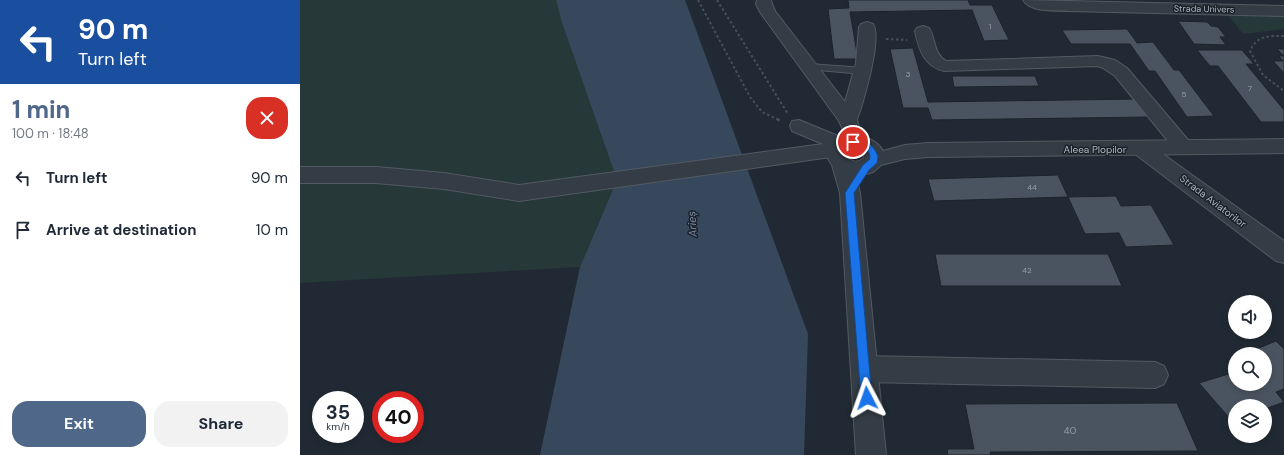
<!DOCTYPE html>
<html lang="en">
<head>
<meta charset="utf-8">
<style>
	body { margin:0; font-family:"DM Sans",sans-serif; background:#f2f2f3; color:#1f2937; height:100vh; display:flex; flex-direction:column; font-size:15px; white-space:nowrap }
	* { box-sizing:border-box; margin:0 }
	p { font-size:13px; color:#747a83 }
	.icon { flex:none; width:22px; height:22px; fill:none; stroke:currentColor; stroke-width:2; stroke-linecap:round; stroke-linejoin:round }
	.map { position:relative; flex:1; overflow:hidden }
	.sheet { display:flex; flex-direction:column; background:#fff; width:300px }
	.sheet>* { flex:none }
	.guide { background:#1a4fa0; color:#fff; overflow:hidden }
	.controls { position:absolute; left:928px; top:295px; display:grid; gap:8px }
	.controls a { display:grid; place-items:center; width:44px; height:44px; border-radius:50%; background:#fff; box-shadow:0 2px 6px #0003; font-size:20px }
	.speed { position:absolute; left:12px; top:391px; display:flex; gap:8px; font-size:20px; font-weight:700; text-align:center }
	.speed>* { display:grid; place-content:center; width:52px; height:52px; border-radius:50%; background:#fff; box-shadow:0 2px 6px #0003; line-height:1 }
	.speed small { font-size:10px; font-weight:400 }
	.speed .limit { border:6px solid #d22; background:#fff; color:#111 }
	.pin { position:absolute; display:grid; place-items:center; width:34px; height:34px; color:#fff; margin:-17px; border:2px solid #fff; border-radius:50%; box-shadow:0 1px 4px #0007 }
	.me { position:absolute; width:44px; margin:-22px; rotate:356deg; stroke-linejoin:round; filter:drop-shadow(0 0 3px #0008) }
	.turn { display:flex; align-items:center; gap:14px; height:84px; padding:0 12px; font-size:18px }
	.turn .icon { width:52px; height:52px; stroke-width:2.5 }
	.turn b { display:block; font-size:28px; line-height:34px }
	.round { display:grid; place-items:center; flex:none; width:42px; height:42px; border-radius:16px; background:#f2f2f3 }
	.overview { display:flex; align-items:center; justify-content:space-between; height:68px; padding:0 12px }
	h1 { font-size:24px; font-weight:700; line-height:30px; color:#4f6789 }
	.button { display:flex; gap:8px; margin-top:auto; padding:8px 12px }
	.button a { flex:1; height:46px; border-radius:16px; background:#4f6789; color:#fff; font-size:16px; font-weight:700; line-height:46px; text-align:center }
	.button a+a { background:#f2f2f3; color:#1f2937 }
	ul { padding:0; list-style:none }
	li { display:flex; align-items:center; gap:12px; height:52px; padding:0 12px }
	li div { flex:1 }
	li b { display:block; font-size:15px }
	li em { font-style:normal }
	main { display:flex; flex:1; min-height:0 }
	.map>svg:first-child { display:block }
	.green { fill:#263837 }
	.water { fill:#38485c }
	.building { fill:#4a5460; stroke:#1c232c }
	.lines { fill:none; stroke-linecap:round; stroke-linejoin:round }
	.service-casing { stroke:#525a63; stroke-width:2 }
	.minor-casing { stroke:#525a63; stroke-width:2 }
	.tertiary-casing { stroke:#525a63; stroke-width:2 }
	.path-far1 { stroke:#435355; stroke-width:2; stroke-dasharray:2.5 2.5; stroke-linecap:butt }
	.path { stroke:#435355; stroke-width:2.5; stroke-dasharray:3 3; stroke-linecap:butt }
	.service { fill:#343c45; fill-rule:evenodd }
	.minor { fill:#343c45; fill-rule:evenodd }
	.tertiary { fill:#343c45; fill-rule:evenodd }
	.route { fill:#1a73e8; stroke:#114b97 }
	.labels { text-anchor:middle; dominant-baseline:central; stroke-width:3; stroke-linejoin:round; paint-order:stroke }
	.number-label { font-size:8px; fill:#969eaa }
	.far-street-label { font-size:9px; fill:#afb7c2; stroke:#1a2129 }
	.street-label { font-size:10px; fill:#afb7c2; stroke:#1a2129 }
	.near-number-label { font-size:10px; fill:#969eaa }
	.water-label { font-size:11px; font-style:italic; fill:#7a8ea8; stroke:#1a2129 }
</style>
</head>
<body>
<main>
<section class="sheet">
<div class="guide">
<div class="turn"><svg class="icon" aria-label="left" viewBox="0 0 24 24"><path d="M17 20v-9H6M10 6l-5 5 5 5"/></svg><div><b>90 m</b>Turn left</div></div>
</div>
<div class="overview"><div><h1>1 min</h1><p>100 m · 18:48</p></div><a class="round" style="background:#d93025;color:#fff"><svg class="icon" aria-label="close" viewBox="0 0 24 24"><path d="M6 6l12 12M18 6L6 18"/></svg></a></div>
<ul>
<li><svg class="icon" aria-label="left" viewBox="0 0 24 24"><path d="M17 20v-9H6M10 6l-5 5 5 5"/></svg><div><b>Turn left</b></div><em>90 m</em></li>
<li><svg class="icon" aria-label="arrive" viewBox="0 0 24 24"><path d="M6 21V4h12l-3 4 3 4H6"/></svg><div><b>Arrive at destination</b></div><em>10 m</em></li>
</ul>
<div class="button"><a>Exit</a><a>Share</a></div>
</section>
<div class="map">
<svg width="984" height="455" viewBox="0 0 984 455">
	<rect width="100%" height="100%" fill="#212a34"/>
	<g class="green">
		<path d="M0,0H256L262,23L317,180L280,267L0,283Z"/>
		<path d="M927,14L984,15V29L943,34Z"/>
	</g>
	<path class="water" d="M256,0H385L508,334L504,455H240L280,267L317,180L262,23Z"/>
	<g class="building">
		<path d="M548,0H668L670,5H692L709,40L684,41L672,10L550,12L558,59H534L528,9L549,8Z"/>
		<path d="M878,21L907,22L911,26L918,27L926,37H920L926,45L894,44Z"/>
		<path d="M827,29L837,43L853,42L874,70H879L914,116L887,117L855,71H849L830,44H771L762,30Z"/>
		<path d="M613,48L628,102L837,99L848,117L632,120L628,108H603L590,49Z"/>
		<path d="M977,49H984V73L973,61H983L979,56H984Z"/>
		<path d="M897,50H942L954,64H946L984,110V122H961L918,66H910Z"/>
		<path d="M652,76H735L739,86L654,87Z"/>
		<path d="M758,175L768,197L634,201L628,179Z"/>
		<path d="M816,196L821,206L851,205L874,245L826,247L819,233L785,234L768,197Z"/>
		<path d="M635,254H808L822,286H641Z"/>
		<path d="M976,341L984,349V389L976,392L984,402L965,409V406H935V420L932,421L899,383L935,372V384H965V354H944Z"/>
		<path d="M877,403L898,451L690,452L691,455H648L647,449H674L665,404Z"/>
	</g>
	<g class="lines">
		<defs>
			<path id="service" d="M509,64L564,68L569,71L564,74L506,69L504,67Z"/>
			<g id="minor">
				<path d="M457,0H471L472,4L475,11L545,102L556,63L559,27L561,24L567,22L573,24C582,38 565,95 560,111C559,114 557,118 557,120C559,131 566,136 560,147L553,149L550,148L545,154L538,156L219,201L144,189L76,183H0V167H76L144,173L219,185L523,144L492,131L490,126L492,121L499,120L543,138V130L539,121L460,12L456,4Z"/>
				<path d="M723,0L984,6V16L769,11C755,10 731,13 723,0Z"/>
				<path d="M623,26L629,28C636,39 633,53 646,61L798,56L815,60L827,68L894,147L891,152L884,154L877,152L815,76L803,68L798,66L644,71C624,66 619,50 615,31L617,28Z"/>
				<path d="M842,142L849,144L984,241V263L976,261L835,154L832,149L835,144Z"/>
				<path d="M565,356L855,362L864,366L868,375L864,384L855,388L565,382L556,378L552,369L556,360Z"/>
			</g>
			<path id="tertiary" d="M553,135C565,137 576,139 583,151L605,145L628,143L984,139V153L628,157L605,159L581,165L573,172L556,177L560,193L586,455H556L540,193L532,165L527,157V151L535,141ZM554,149L558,150L563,154L564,158C558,163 553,163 547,157V153Z"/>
		</defs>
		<use href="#service" class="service-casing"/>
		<use href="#minor" class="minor-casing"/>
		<use href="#tertiary" class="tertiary-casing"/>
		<g class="path-far1">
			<path d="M398,0L450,97L462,112L479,120"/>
			<path d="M417,0L488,114"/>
			<path d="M984,36C968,36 957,35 950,51L963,75L984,91"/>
			<path d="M586,39L607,40"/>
		</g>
		<path class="path" d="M477,119L481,121"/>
		<use href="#service" class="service"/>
		<use href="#minor" class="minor"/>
		<use href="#tertiary" class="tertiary"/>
	</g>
	<path class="route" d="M553,139C568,142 571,142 578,156L577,163L569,170L554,193L572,398L571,402L567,403L563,402L561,398L545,193L563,165L570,159C571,147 559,146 550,144L549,142Z"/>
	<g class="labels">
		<g class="number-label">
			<text x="690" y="26">1</text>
			<text x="608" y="74">3</text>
			<text x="950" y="88">7</text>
			<text x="884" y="94">5</text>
			<text x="732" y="187">44</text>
			<text x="727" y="270">42</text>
		</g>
		<g class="far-street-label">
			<text transform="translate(904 9) rotate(1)">Strada Univers</text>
		</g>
		<g class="street-label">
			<text x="795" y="149">Aleea Plopilor</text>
			<text transform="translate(913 201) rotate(37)">Strada Aviatorilor</text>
		</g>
		<g class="near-number-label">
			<text x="770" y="430">40</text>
		</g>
		<g class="water-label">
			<text transform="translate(392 224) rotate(-93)">Arieș</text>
		</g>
	</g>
</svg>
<div class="controls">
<a><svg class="icon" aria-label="sound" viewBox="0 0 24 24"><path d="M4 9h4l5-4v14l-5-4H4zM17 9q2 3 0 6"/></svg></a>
<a><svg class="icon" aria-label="search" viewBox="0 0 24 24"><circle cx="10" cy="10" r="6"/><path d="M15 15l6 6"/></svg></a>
<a><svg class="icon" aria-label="layers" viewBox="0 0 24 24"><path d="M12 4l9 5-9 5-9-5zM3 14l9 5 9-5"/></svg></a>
</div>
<div class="speed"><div>35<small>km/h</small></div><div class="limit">40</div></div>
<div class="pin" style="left:553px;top:142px;background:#d93025"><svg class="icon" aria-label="arrive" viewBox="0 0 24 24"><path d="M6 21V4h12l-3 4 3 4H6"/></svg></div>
<svg class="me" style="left:567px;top:398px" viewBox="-20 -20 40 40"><path d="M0-17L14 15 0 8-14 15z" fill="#1a73e8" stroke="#fff" stroke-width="4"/></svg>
</div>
</main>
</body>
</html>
